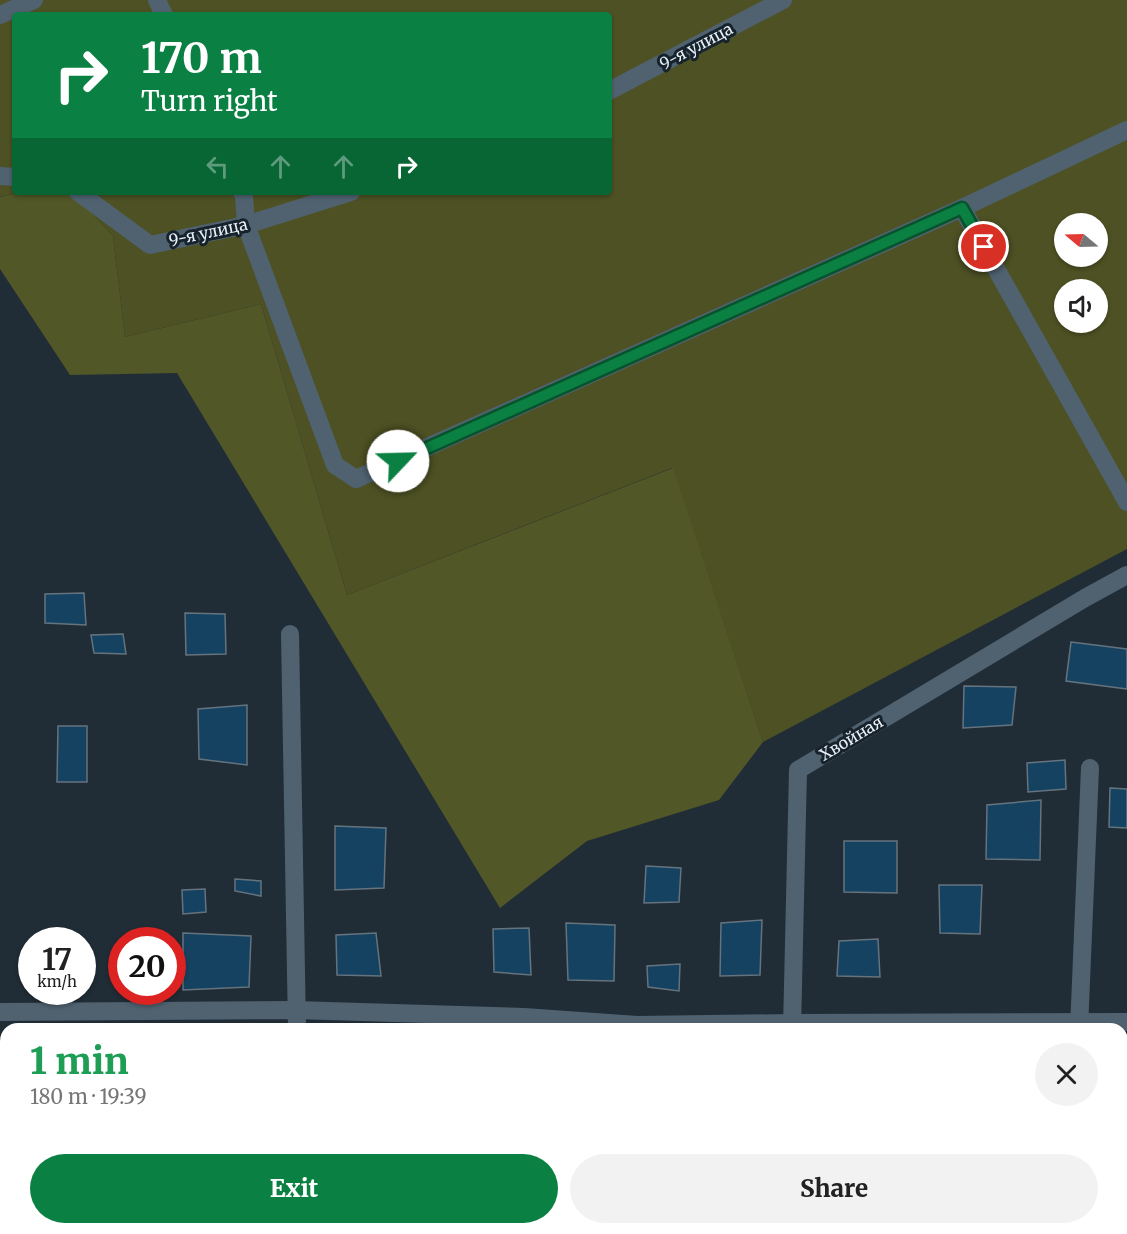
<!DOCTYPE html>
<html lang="en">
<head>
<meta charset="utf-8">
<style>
	body { margin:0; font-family:Merriweather,serif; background:#f2f2f2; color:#222; height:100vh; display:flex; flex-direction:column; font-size:22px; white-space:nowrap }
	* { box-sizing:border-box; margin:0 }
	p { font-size:20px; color:#767676 }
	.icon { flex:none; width:33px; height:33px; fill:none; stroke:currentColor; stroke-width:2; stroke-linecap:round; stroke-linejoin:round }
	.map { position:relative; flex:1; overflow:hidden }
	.drawer { position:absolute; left:0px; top:1023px; width:1128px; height:212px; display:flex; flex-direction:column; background:#fff; border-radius:18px 18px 0 0; box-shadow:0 2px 4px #0004 }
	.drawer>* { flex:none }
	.hud { position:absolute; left:12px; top:12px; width:600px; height:183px; border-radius:6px; box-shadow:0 2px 4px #0004; background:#0b8043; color:#fff; overflow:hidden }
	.needle { width:39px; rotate:289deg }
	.fabs { position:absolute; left:1054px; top:213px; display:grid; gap:12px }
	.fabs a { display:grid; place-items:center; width:54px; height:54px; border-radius:50%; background:#fff; box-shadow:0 2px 4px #0004; font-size:30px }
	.speed { position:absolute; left:18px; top:927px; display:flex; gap:12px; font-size:30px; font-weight:700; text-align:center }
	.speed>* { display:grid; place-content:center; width:78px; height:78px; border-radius:50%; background:#fff; box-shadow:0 2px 4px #0004; line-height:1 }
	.speed small { font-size:15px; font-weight:400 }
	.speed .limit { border:9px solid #d22; background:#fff; color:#111 }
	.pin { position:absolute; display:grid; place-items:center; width:51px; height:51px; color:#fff; margin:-26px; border:3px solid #fff; border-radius:50%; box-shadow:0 2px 6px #0007 }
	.me { position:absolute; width:66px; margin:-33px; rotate:66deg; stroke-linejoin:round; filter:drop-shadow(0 0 4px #0008) }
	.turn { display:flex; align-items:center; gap:21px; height:126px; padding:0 30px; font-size:27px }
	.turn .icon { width:78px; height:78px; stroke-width:2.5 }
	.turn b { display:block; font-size:42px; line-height:51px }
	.lanes { display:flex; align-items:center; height:57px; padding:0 30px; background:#0003; justify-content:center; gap:30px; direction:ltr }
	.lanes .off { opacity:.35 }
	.round { display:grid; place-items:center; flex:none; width:63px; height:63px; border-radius:32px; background:#f2f2f2 }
	.summary { display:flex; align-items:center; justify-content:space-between; height:102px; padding:0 30px }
	h1 { font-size:36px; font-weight:800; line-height:45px; color:#1e9e55 }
	.action { display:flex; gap:12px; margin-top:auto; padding:12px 30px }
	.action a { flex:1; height:69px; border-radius:36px; background:#0b8043; color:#fff; font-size:24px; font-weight:800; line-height:69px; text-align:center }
	.action a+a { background:#f2f2f2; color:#222 }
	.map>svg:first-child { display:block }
	.green { fill:#4d5123; fill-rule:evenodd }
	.forest { fill:#525727 }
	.building { fill:#154260; stroke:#65737e; stroke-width:1.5 }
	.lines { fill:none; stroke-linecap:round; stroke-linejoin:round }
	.minor { stroke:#506270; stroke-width:18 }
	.route-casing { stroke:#07532c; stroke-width:15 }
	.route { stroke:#0b8043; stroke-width:10 }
	.labels { text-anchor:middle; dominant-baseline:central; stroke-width:6; stroke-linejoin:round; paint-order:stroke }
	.street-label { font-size:16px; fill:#e9f1f8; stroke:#17232c }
</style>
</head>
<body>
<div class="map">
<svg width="1127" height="1234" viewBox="0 0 1127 1234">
	<rect width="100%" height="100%" fill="#202d36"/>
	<path class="green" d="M0,0H1127V549L763,742L672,468L347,595L261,304L125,337L113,236L73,192H609V15H15V192H20L0,197ZM1065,224H1098V256H1065ZM1065,290H1098V322H1065Z"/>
	<path class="forest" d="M20,192H73L113,236L125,337L261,304L347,595L673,468L763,742L719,800L587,841L500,908L177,373L70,375L0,269V197Z"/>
	<g class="building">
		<path d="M84,593L86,625L45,623V594Z"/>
		<path d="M185,613L225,614L226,654L186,655Z"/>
		<path d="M123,634L126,654L94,653L91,635Z"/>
		<path d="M1071,642L1127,649V689L1066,681Z"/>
		<path d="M964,686L1016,687L1012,725L963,728Z"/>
		<path d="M247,705V765L199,759L198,709Z"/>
		<path d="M58,726H87V782H57Z"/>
		<path d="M1065,760L1066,789L1028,792L1027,763Z"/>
		<path d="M1110,788L1127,789V828L1109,827Z"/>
		<path d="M1041,800L1040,860L986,859L987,805Z"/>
		<path d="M335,826L386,828L384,888L335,890Z"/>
		<path d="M844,841H897V893L844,892Z"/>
		<path d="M646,866L681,868L679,902L644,903Z"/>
		<path d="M235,879L261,881V896L235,891Z"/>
		<path d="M939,885H982L980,934L940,933Z"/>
		<path d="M205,889L206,912L183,914L182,890Z"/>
		<path d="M762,920L760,975L720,976L721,923Z"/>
		<path d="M566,923L615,925L614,981L568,980Z"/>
		<path d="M529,928L531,975L494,972L493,929Z"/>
		<path d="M183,933L251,936L249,987L183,990Z"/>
		<path d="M376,933L381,976L337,975L336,935Z"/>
		<path d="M878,939L880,977L837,976L839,941Z"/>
		<path d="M680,964L679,991L648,987L647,966Z"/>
		<rect x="194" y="1228" width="50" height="6"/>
		<path d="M346,1228H385L386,1233H347Z"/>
		<rect x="557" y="1228" width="41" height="6"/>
		<path d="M822,1228H886V1233L822,1230Z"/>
	</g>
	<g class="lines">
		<g class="minor">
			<path d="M157,0L164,15"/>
			<path d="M0,15L34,0"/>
			<path d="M609,91L783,0"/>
			<path d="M0,176L15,177"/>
			<path d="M78,192L150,245L246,225L351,192"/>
			<path d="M242,192L244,196L246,225L335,465L356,479L962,208L1127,130"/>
			<path d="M962,208L1127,502"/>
			<path d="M290,634L297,1029"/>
			<path d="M0,1012L295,1010L524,1017L637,1025L792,1023L1127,1022"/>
			<path d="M792,1029L798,770L1085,598L1127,575"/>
			<path d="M1079,1029L1090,768"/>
			<path d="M310,1228V1234"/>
			<path d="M523,1234V1228"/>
			<path d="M791,1234V1228"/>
			<path d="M1069,1234L1070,1228"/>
		</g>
	</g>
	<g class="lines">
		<defs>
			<path id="route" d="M398,461L962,208L984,247"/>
		</defs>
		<use href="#route" class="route-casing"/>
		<use href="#route" class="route"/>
	</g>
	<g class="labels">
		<g class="street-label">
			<text transform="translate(696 46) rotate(-28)">9-я улица</text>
			<text transform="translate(208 232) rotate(-12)">9-я улица</text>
			<text transform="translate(851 738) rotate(-31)">Хвойная</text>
		</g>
	</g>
</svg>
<div class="fabs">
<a><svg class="needle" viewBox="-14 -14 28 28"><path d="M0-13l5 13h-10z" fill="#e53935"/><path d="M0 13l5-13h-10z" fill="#767676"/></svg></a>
<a><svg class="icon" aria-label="sound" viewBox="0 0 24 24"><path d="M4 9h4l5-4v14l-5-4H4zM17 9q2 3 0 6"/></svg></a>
</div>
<div class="speed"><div>17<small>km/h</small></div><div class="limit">20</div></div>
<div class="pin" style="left:984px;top:247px;background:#d93025"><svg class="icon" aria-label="arrive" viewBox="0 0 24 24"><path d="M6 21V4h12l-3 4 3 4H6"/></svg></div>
<svg class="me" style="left:398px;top:461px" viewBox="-20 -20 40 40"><circle r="19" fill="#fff"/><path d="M0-13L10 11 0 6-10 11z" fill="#0b8043"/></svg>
<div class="hud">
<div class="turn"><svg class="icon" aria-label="right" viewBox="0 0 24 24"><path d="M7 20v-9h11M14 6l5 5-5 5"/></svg><div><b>170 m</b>Turn right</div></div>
<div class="lanes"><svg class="icon off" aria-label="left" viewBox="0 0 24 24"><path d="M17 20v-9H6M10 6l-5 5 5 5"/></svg><svg class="icon off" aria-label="ahead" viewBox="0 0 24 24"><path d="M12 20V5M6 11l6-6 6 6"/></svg><svg class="icon off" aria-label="ahead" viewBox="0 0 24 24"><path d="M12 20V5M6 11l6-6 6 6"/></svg><svg class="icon" aria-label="right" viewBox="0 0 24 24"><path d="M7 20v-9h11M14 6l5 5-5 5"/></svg></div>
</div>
<section class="drawer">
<div class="summary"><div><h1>1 min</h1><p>180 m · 19:39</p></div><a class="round"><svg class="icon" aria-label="close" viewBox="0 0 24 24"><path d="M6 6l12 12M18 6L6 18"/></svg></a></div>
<div class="action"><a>Exit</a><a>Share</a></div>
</section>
</div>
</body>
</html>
